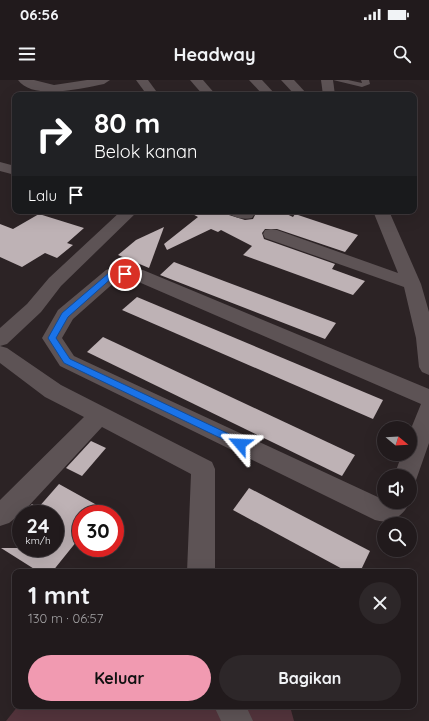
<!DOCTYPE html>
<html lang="id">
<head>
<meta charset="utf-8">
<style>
	body { margin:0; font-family:Quicksand,sans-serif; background:#2d2729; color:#f1f3f6; height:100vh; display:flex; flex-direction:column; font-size:15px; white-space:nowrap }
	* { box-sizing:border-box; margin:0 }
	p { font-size:13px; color:#a2a1a3 }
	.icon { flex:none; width:22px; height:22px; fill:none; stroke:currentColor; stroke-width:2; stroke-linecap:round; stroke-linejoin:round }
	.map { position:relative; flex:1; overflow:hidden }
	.side { position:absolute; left:12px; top:489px; width:405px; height:140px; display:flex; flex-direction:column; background:#211a1c; border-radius:8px; box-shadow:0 4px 16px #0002,0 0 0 1px #3e383b }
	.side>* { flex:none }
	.guide { position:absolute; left:12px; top:12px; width:405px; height:122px; border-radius:8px; box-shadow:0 4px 16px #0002,0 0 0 1px #3e383b; background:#202124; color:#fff; overflow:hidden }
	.needle { width:26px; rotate:108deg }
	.tools { position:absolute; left:377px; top:341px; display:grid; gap:8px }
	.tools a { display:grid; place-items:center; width:40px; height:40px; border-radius:50%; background:#211a1c; box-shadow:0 4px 16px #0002,0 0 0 1px #3e383b; font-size:20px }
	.speed { position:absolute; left:12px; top:425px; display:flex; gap:8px; font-size:20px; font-weight:700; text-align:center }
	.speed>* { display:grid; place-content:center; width:52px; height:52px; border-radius:50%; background:#211a1c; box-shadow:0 4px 16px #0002,0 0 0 1px #3e383b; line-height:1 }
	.speed small { font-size:10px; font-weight:400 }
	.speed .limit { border:6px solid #d22; background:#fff; color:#111 }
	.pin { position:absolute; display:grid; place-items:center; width:34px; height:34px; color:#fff; margin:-17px; border:2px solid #fff; border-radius:50%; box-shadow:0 1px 4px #0007 }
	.me { position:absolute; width:44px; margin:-22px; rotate:296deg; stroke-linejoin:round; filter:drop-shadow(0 0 3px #0008) }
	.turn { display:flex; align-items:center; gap:14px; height:84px; padding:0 16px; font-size:18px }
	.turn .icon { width:52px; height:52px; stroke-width:2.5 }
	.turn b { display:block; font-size:28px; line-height:34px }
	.then { display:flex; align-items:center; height:38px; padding:0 16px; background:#0003; gap:8px; font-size:15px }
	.round { display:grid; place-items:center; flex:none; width:42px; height:42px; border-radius:21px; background:#2d2729 }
	.summary { display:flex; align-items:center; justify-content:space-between; height:68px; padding:0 16px }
	h1 { font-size:24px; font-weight:700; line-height:30px }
	.button { display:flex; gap:8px; margin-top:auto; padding:8px 16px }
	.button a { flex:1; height:46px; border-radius:24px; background:#f19ab1; color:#111; font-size:16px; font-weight:700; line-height:46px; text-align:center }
	.button a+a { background:#2d2729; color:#f1f3f6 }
	.status { display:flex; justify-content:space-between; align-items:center; height:28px; padding:0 20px; background:#211a1c; direction:ltr }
	.status svg { height:11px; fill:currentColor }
	header { display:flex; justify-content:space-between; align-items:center; height:52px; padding:0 16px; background:#211a1c; font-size:18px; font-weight:700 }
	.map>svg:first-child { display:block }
	.green { fill:#53343c }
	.building { fill:#beb2b5 }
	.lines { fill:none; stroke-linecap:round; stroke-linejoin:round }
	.lane { fill:#5d5355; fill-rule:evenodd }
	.street { fill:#5d5355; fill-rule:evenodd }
	.route { fill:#1a73e8; stroke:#114b97 }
</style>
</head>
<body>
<div class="status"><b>06:56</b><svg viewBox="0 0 49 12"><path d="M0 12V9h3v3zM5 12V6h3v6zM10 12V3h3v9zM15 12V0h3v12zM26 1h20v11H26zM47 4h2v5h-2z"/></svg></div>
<header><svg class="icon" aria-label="menu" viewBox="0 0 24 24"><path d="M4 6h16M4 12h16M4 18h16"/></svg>Headway<svg class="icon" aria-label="search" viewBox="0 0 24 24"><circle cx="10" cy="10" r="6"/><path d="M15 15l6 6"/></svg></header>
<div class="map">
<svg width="429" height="641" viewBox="0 0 429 641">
	<rect width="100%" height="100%" fill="#2c2325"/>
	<path class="green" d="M18,626H285L291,630L294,641H6Z"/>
	<g class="building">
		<path d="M187,131H216L245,140L253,139L255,135L253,132L255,131H280L293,137L295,134L358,155L345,172L277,149H265L262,153L264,159L335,184L332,189L365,201L353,215L243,175L252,166L221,150L218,152L211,149L167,170L164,164L198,137Z"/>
		<path d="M39,134L84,148L67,163L73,165L57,178L45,173L22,187L0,177V144L13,149Z"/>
		<path d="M164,147L149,188L118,175L136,160Z"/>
		<path d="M174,182L224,201L336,243L325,259L160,195Z"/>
		<path d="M137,217L383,320L373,339L122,230Z"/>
		<path d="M103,257L355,375L342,396L87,272Z"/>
		<path d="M91,361L106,368L82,396L66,388Z"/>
		<path d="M59,404L113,434H81V456L52,492H39L1,468H55V434H23L32,424L38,428Z"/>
		<path d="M249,408L370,471L360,492H348L233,430Z"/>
	</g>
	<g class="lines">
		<path class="lane" d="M333,0H348L362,3L361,0H369L370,4L362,7Z"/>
		<g class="street">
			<path d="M18,0H34L54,5L87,0H110L104,4C83,8 33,21 18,0Z"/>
			<path d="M136,0H148L159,15H147Z"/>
			<path d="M190,0H203L216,15H203Z"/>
			<path d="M249,0H262L276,15H263Z"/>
			<path d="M281,0H294L308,15H295Z"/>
			<path d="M321,0H333L335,15H323Z"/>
			<path d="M0,82L15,86V95L0,91Z"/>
			<path d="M121,131H138L61,206L41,232L7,264L0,266L7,268L61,305L212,382L215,389V492H187L191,394L102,347L24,431L9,443L0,446V420L84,337L45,317L0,283V248L27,224L49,198Z"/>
			<path d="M227,131H250L254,135L252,138C244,140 232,138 227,131Z"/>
			<path d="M373,131H389L421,204L429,232V295L422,292L419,287L416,258L404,207L265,158L263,154L265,150L271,149L277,150L398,193Z"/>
			<path d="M112,188L143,190L429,309V363L415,403L410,405V396H394L402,374H410V351L421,324L134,200H117L73,239L62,258L74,276L382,419L384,417V422H410C403,436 391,445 375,440L60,286L42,258L58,230L106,190Z"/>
			<path d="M214,626H246L253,641H221Z"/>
		</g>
	</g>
	<path class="route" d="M110,192H125L129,194L125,196H114L68,237L56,258L70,279L244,361L245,364L244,366H237L64,283L48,258L62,233Z"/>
</svg>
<div class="tools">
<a><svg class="needle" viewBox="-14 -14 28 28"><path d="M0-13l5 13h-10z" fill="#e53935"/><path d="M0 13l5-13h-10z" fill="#a2a1a3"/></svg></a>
<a><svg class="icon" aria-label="sound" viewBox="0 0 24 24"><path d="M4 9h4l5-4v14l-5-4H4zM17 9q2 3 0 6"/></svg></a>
<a><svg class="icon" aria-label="search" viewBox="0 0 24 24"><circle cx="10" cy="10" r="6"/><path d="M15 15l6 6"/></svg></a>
</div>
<div class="speed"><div>24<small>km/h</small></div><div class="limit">30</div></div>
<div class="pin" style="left:125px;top:194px;background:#d93025"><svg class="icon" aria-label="arrive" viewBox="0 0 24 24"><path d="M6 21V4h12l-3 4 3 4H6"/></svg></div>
<svg class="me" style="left:240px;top:364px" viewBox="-20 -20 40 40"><path d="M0-17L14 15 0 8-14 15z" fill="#1a73e8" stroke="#fff" stroke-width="4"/></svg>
<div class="guide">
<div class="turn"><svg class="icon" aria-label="right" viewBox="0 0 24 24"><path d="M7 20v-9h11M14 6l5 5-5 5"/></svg><div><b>80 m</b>Belok kanan</div></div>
<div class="then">Lalu<svg class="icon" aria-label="arrive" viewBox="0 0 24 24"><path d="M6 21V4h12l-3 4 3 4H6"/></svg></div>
</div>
<section class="side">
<div class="summary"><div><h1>1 mnt</h1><p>130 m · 06:57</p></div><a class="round"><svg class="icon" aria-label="close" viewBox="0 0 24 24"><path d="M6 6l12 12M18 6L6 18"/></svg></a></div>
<div class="button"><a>Keluar</a><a>Bagikan</a></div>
</section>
</div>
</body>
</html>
